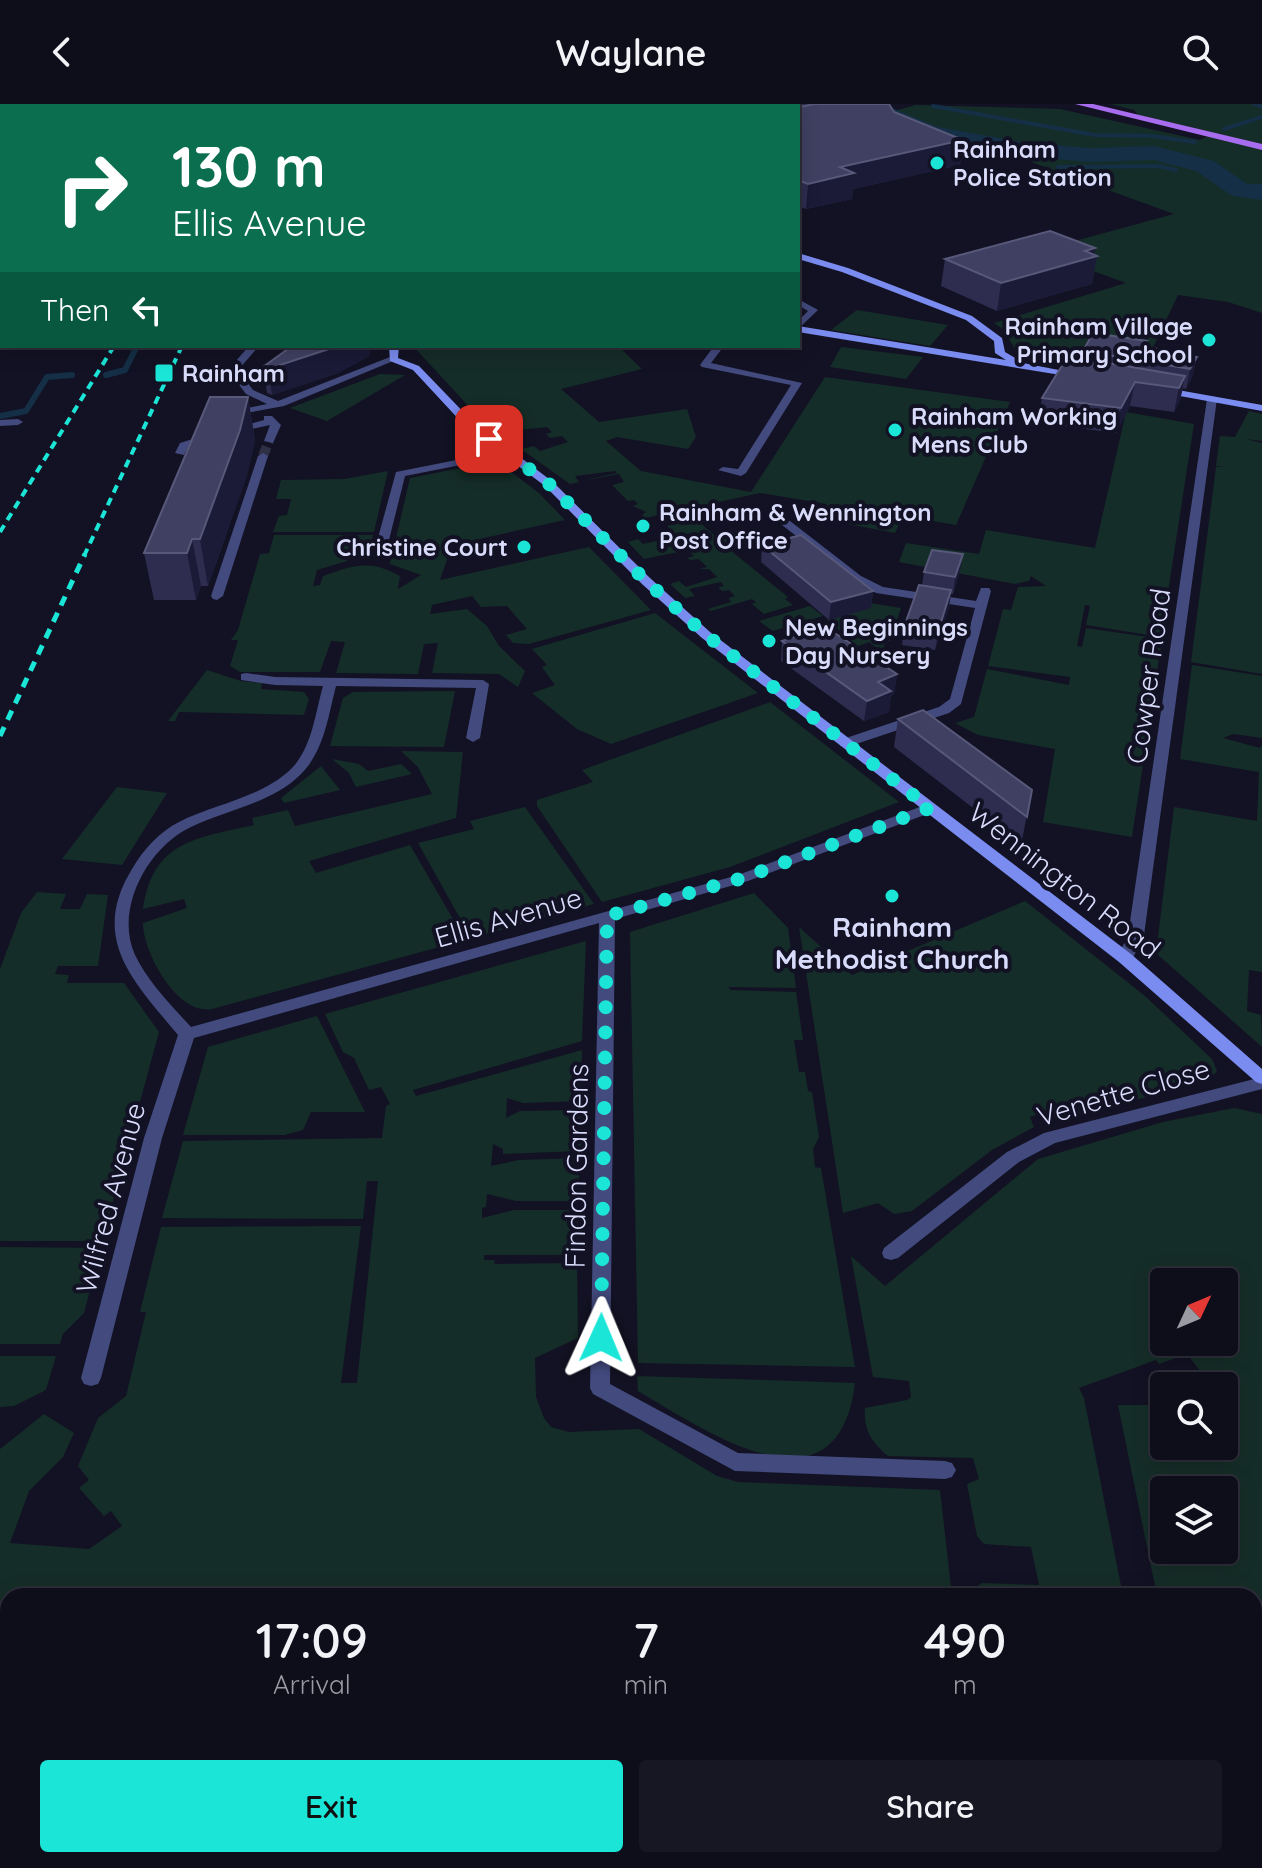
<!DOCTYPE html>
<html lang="en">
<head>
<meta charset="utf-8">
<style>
	body { margin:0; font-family:Quicksand,sans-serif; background:#171724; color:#f1f3f6; height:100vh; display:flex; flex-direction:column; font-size:30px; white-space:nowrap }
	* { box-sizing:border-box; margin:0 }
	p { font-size:26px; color:#9b9ca3 }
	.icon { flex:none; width:44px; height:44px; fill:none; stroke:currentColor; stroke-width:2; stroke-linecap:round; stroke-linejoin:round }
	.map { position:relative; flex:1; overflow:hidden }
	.sheet { position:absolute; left:0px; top:1484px; width:1262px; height:280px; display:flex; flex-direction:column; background:#0e0e1b; border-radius:24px 24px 0 0; box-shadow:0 4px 20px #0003,0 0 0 2px #2e2e3a }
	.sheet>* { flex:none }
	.guide { position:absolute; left:0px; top:0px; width:800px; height:244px; box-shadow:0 4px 20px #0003,0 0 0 2px #2e2e3a; background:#0b6e4f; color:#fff; overflow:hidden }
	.needle { width:52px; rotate:46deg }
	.controls { position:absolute; left:1150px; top:1164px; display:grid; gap:16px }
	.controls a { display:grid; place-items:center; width:88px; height:88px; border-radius:8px; background:#0e0e1b; box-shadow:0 4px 20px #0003,0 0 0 2px #2e2e3a; font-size:40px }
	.pin { position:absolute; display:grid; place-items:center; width:68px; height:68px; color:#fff; margin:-34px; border-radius:16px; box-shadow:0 4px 12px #0006 }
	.me { position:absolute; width:88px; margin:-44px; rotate:1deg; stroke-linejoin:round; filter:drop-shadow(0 0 6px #0008) }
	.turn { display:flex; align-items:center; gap:28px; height:168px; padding:0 40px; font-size:36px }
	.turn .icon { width:104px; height:104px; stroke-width:2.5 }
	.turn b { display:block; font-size:56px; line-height:68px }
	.then { display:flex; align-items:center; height:76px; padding:0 40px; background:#0003; gap:16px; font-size:30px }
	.eta { display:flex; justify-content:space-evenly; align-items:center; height:136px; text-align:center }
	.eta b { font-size:48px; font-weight:600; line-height:56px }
	.action { display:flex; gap:16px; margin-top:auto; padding:16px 40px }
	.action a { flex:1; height:92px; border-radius:8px; background:#1be5d6; color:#111; font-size:32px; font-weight:600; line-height:92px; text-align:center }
	.action a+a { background:#171724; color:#f1f3f6 }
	header { display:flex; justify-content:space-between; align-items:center; height:104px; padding:0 40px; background:#0e0e1b; font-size:36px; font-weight:600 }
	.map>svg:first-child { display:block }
	.green { fill:#152d28; fill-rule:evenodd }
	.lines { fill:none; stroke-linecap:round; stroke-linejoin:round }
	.stream-far1 { stroke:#142f46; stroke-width:4 }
	.stream { stroke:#142f46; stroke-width:6 }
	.river { fill:#142f46; fill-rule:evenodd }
	.street-tunnel { stroke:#303044; stroke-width:10; stroke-dasharray:10 5; stroke-linecap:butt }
	.street { fill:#424a7e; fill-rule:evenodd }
	.secondary { fill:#7b8cf0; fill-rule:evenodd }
	.primary { fill:#a76dee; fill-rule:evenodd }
	.rail-far1 { stroke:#1be5d6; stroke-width:4; stroke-dasharray:8 6; stroke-linecap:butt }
	.rail { stroke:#1be5d6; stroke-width:5; stroke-dasharray:10 8; stroke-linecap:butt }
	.wall { fill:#2e2d50 }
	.shaded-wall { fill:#1b1a37 }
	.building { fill:#404062; stroke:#58587a; stroke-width:2 }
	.route { stroke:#1be5d6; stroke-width:14; stroke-dasharray:0 25.2 }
	.poi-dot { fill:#1be5d6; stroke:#121224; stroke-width:3 }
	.labels { text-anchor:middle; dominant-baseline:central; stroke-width:8; stroke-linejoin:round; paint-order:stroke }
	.far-poi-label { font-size:24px; font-weight:bold; fill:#d9dbfb; stroke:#121224; text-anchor:start }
	.street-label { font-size:28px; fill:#d9dbfb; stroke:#121224 }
	.poi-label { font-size:28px; font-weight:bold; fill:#d9dbfb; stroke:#121224 }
</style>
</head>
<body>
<header><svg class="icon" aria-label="back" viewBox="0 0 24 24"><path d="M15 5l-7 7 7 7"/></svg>Waylane<svg class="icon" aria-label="search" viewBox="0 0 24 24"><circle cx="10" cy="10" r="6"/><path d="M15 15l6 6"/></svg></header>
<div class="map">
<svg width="1262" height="1764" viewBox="0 0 1262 1764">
	<rect width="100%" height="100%" fill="#121224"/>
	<g class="green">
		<path d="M1110,0H1262V209L1228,198L1178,191L1148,254L1061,243L1050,263L1019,252L1003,225L994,219L1126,179L1038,147L1174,110L1004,48L921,34L894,7L916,1L1060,5L1200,36L1214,29L1138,11L1134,6Z"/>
		<path d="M857,206L948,221L930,242L831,226Z"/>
		<path d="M413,242H618L642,265L561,285L599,318L687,305L696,333L688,345L617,333L606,337L641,367L751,388L825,273L1010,298L956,421L903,412L895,429L821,415L817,422L827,400L760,389L645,414L642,411L646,408L633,402L638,400L634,396L628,397L612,381L624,378L619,370L581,377L617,369L615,367L575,372L579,378L570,380L521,345L534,342L540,347L568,338L562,332L550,334L546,330L552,328L547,323L519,326L523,331L507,335L472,306Z"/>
		<path d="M841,243L923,253L906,275L830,263Z"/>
		<path d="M380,270L405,271L327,317L290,304Z"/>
		<path d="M1249,307L1262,310V337L1246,335L1262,339V570L1191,558L1216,363H1224L1216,362L1220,332L1235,333Z"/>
		<path d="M1126,308L1194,320L1161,533L1086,521L1090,502L1085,501L1077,542L1082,543L1086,524L1162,535L1132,733L1043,718L1055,645L978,631L955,619L974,613L987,565L1069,581L1070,573L988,562L1003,505L1011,506L1018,483L1046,482L1031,472L1029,477L1015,480L899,458L906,439L979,450L986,426L1095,444Z"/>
		<path d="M497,357L539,389L565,416L452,441L440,476L589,443L651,506L529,540L513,539L506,531L527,525L507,502L481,503L472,492L432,501L430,510L467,505L487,522L499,542L525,567L518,583L499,570L432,569L438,539L424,540L418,570L336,569L345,538L331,537L320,568H240L230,562L238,536H231L238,526L260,450L269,449L274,431H373L371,440H351L347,457L317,466L313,482L320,481L323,472C353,461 371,455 400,472L398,485L421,471L438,477L390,460L410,374Z"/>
		<path d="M388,367L374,428H273L279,412L287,411L291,395H276L281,376L344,375Z"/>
		<path d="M696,415L718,435L728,432L735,438L725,442L788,493L785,495L793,501L764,510L752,500L756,498L752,495L711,507L708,505L731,498L729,494L735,492L729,486L722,487L718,483L724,482L721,478L689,485L695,492L685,494L670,480L679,477L686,483L717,473L709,465H699L707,463L699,455L690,456L687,454L694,452L688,446L644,455L628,438L638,435L643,440L665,435L663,433L675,430L667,422Z"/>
		<path d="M864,498L901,504L890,537L886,536L882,548L869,538L858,542L827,516L870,504Z"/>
		<path d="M810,502L823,512L773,527L759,517Z"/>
		<path d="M655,509L758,589L611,640L577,625L532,589L555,581L542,563L547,561L532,545Z"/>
		<path d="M1192,561L1262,572V634L1233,630L1223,634L1260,644L1262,641V868L1249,866L1247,907L1261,911L1262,943L1156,849L1174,703L1257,717L1259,668L1180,655Z"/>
		<path d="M207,566L241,577L262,579L261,585L304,588L309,595L304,611L179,608L175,617H168Z"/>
		<path d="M455,587L444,643L330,642L343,594L353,588Z"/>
		<path d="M770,598L899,698L730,763L602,798L537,702V696L593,678L582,666Z"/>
		<path d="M401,647L463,648L456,714L309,757L316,769L410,741L465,836L212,905C178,912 143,849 143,819L187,804L184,795L143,805C153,737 196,734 254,721L252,714L288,706L295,722L432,690L418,663Z"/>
		<path d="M332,655L359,660L368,667L401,660L412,670L356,683L349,669Z"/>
		<path d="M321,662L340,686L284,699L281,694Z"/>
		<path d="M117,683L167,689L122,761L62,755Z"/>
		<path d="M525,703L594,800L471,834L418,739L474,725L470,717Z"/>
		<path d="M37,788L66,790L60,805H80L87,790L108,791L98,862H58L55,870L69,871L67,879H124L159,928L102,1137H0V865L21,809Z"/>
		<path d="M754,789L788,824L796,884L728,883L731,886L796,888L803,936H794L799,968H805L808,987L812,988L819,1033L813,1045L815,1063L821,1064L855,1263L638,1259L630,828Z"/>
		<path d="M1025,797L1145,892L1212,955L1217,967L1209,976L1058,1017L1049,1007L1030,1013L1034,1023L992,1046L912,1107L894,1110L878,1099L843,1109L799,823L852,871Z"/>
		<path d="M586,837L582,937L413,986L416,992L582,946L581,997L523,999L507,994L506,1014L520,1007L580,1006L581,1047L503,1050V1045L493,1040L491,1062L519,1056L579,1054V1097H516L487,1090L486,1103L482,1104V1114L514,1106H578L576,1151H484V1156H494L495,1160L577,1159L578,1234L535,1254L536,1293L544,1314L551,1323L569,1328L639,1325L717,1372L738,1378L940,1386L952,1492H8V1665H0V1345L44,1310L74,1329L63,1353L29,1387L10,1439L89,1445L122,1422L111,1407L104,1412L79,1384L89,1376L78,1362L98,1314L126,1292L146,1208H140L161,1123L361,1122L341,1279H357L378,1077H367L363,1115L162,1114L183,1037L382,1034L386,1002L390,1000L381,983L369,986L354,954L343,948L325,910Z"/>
		<path d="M317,912L365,1008H311L303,1026L284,1031H183L208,943Z"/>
		<path d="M1234,1004L1262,1010V1508L1254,1507V1492H1157L1118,1301H1164V1342H1224V1282H1212L1187,1250L1159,1260L1156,1256L1079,1284L1084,1294L1123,1492H972L971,1486L982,1479L1039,1481L1031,1443L984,1440L977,1432L967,1380L979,1375L973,1354L888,1352C872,1339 863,1325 865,1304L907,1296L911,1293L909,1277L873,1273L851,1152L885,1182L1038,1055L1163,1018ZM1224,1178V1238H1164V1178ZM1164,1386H1224V1446H1164Z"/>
		<path d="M0,1143L101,1144L84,1209L63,1230L60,1240H0Z"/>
		<path d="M0,1252H56L46,1286L14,1302L0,1303Z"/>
		<path d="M637,1272L855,1279C838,1419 706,1327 638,1287Z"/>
		<path d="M8,1738V1756H211L210,1764H0L3,1743Z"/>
		<path d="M232,1756H420L421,1762L231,1764Z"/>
		<path d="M491,1756H1245V1764H486Z"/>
	</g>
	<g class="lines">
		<g class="stream-far1">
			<path d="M1254,0L1262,3"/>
			<path d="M933,2L1095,31L1152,32L1195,38"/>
			<path d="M1224,25L1262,13"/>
			<path d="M1058,63L1158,62L1176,66"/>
		</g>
		<g class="stream">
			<path d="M106,271L125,266L137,242"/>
			<path d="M0,312L26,307L47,273L72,271"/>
		</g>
		<g class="river">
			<path d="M687,0H715L686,2Z"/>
			<path d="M803,0L892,4L938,23L1022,38L1090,44L1154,42L1214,57L1247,80H1262V96L1232,92L1196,67L1154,56L1090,58L1022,52L934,36L903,27L886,17L814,7Z"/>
			<rect x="0" y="37" width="2" height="14"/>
		</g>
		<path class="street-tunnel" d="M263,352L269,337"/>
		<g class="street">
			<rect x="393" y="0" width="6" height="2"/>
			<path d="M495,0H503L504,2H496Z"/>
			<path d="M798,195L818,206L798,225V217L808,207L798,201Z"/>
			<path d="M249,242H259L238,266L253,286L278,297L390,253L398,255L284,302L225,313V309L267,300L246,290L228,266Z"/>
			<path d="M714,242H724L711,259L802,279L746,369L741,372L718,366L723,363L738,365L791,281L702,263L700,261Z"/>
			<path d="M1212,292L1217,295L1144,831L1131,858L1125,859L1117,854L1128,831L1207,295Z"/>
			<path d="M264,312H272L281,321L273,339L264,337L270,321L234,329L229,326L264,316Z"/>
			<path d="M0,316L18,315L23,318L18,321L0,322Z"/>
			<path d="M212,329L216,330V334L188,343L184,351L175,349L180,339Z"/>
			<path d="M507,346L512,349L511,351L405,372L385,452L375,454L373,452L396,368Z"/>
			<path d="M263,349L268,352L223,492L217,496L213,495L211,492L258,352Z"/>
			<path d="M782,417H790L861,472L883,483L976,497L981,484H989L991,487L961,600L949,609L850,642H840V636L939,603L950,595L975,504L876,489L853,476L782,421Z"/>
			<path d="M246,569L275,573L483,576L489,580L480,634L473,638L466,634L476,584L336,582C328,613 324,648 300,671C272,699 226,706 191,723C148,743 114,805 135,851C148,878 171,901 191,923L738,771L925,701H935L937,704L935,707L748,777L615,815L610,1280L738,1349L945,1357L952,1359L956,1366L952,1373L945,1375L735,1367L593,1290L590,1284L599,819L194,934L162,1034L101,1274L98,1280L91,1282L84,1280L81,1274L144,1034L178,931C134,878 89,835 132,765C143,746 159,728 179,718C215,700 260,694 290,666C312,645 315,610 323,582L275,581L241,576V570Z"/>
			<path d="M1262,973V985L1055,1039L1019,1058L898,1154L891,1156L884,1154L882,1149L884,1144L1007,1048L1044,1029Z"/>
			<rect x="0" y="1677" width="8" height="24"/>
			<rect x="440" y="1756" width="26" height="8"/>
		</g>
		<g class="secondary">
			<rect x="0" y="46" width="2" height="4"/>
			<path d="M798,149L848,164L972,212L1002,234L1005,248L1017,255L1018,258L1084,271L1079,274L798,228V222L1006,256L995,249L994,237L966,216L842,168L798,155Z"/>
			<path d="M389,242H399L398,254L419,262L472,317L553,378L650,474L710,528L1131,850L1262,965V980L1256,978L1119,858L702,534L642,480L545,382L464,321L413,266L390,257Z"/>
			<path d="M1161,283L1262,301V307L1158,288L1156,286Z"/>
		</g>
		<path class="primary" d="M1075,0H1093L1262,40V46Z"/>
		<g class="rail-far1">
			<path d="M0,428L114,242"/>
			<path d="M84,452L182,242"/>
		</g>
		<path class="rail" d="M0,632L85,450"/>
	</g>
	<g class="wall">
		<path d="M744,0H889L894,8L963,36L960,61L853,85L852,95L806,105L798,102V2H744Z"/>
		<path d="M1094,151L1097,152L1092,180L997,207L941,182L945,155Z"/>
		<path d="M1147,237L1146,243L1197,253L1192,273L1186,285L1183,284L1180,296L1174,308L1130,302L1116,329L1038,319L1042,294L1076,257L1082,255L1083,247Z"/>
		<path d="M369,252L338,269L272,291L267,289L263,263Z"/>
		<path d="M248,293L255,336L247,371L208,482H201L196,496H154L144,449Z"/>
		<path d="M762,441L873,487L871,504L829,516L761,458Z"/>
		<path d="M960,467L953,490H951L949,503L935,546L902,541L904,523L922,481L924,468Z"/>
		<path d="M782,537L897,570L894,590L891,592L889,608L864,617L781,557Z"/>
		<path d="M898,615L1032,686L1021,741L894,643Z"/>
	</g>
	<g class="shaded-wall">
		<path d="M963,36L960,61L853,85L852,95L806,105L808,80L840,63Z"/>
		<path d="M1095,144L1094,153L1097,152L1092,180L997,207L1001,179Z"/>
		<path d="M338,242H372L369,252L338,269L272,291L268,265Z"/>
		<path d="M1197,253L1192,273L1186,285L1190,265Z"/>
		<path d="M1185,272L1180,296L1174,308L1179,284Z"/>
		<path d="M1135,278L1130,302L1116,329L1121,304Z"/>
		<path d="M248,293L255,336L247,371L208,482L200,435Z"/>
		<path d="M192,435L201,482L196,496L187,449Z"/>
		<path d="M963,450L960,467L953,490L955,473Z"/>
		<path d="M951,486L949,503L935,546L938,528Z"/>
		<path d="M873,487L871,504L829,516L831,498Z"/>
		<path d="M897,570L894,590L891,592L889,608L864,617L867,597L878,578Z"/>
	</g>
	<g class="building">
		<path d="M745,0H797L800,3L814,0H889L894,8L963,36L840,63L854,69L808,80L798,76V2H745Z"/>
		<path d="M1050,127L1095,144L1085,147L1097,152L1001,179L945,155Z"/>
		<path d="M1093,229L1147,237L1143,242L1197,253L1190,265L1083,247Z"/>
		<path d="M292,242H338L268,265L263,263Z"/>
		<path d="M1078,254L1185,272L1179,284L1135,278L1121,304L1042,294L1066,255L1076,257Z"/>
		<path d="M210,293H248L240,326L200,435H192L187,449H144Z"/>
		<path d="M801,431L873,487L831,498L762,441Z"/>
		<path d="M932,446L963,450L955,473L924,468Z"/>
		<path d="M919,481L951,486L938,528L904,523Z"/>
		<path d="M824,522L897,570L878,578L891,587L867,597L782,537Z"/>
		<path d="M923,606L1032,686L1027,713L898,615Z"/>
	</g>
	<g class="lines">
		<path class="route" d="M489,335L549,380L646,477L706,531L930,704L743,774L607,812L601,1234"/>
	</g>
	<g class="poi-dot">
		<circle cx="937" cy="59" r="8"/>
		<circle cx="1209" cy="236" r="8"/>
		<rect x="154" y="259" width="20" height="20" rx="4"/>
		<circle cx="895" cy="326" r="8"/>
		<circle cx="643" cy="422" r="8"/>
		<circle cx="524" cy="443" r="8"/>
		<circle cx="769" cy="537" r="8"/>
		<circle cx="892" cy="792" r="8"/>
	</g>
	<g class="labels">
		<g class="far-poi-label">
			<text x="953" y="45">Rainham<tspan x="953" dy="28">Police Station</tspan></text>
			<text x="1193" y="222" text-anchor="end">Rainham Village<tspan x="1193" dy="28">Primary School</tspan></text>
			<text x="182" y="269">Rainham</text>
			<text x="911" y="312">Rainham Working<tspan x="911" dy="28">Mens Club</tspan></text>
			<text x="659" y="408">Rainham &amp; Wennington<tspan x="659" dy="28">Post Office</tspan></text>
			<text x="508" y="443" text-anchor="end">Christine Court</text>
			<text x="785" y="523">New Beginnings<tspan x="785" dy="28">Day Nursery</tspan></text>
		</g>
		<g class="street-label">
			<text transform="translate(1148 572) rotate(-82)">Cowper Road</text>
			<text transform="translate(1065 776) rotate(38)">Wennington Road</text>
			<text transform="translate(508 813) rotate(-16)">Ellis Avenue</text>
			<text transform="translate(1123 988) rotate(-16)">Venette Close</text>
			<text transform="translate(576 1062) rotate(-89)">Findon Gardens</text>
			<text transform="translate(110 1094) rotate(-75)">Wilfred Avenue</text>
		</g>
		<g class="poi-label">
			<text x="892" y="822">Rainham<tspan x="892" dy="32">Methodist Church</tspan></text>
		</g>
	</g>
</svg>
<div class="controls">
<a><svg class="needle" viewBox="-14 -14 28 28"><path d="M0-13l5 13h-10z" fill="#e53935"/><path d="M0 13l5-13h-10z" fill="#9b9ca3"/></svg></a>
<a><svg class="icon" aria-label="search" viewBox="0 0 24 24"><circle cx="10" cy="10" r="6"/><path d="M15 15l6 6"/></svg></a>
<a><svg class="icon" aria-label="layers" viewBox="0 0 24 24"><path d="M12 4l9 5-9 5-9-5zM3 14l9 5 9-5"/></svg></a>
</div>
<div class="pin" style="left:489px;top:335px;background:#d93025"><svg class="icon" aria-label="arrive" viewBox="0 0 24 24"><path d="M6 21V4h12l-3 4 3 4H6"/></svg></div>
<svg class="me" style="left:601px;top:1234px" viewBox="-20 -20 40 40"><path d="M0-17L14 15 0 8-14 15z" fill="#1be5d6" stroke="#fff" stroke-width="4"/></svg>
<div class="guide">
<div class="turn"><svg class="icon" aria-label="right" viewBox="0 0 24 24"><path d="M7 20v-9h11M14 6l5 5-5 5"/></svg><div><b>130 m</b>Ellis Avenue</div></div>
<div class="then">Then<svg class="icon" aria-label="left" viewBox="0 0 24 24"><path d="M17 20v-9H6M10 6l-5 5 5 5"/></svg></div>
</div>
<section class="sheet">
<div class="eta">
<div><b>17:09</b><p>Arrival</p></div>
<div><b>7</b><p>min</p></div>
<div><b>490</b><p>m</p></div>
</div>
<div class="action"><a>Exit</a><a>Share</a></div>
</section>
</div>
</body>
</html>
